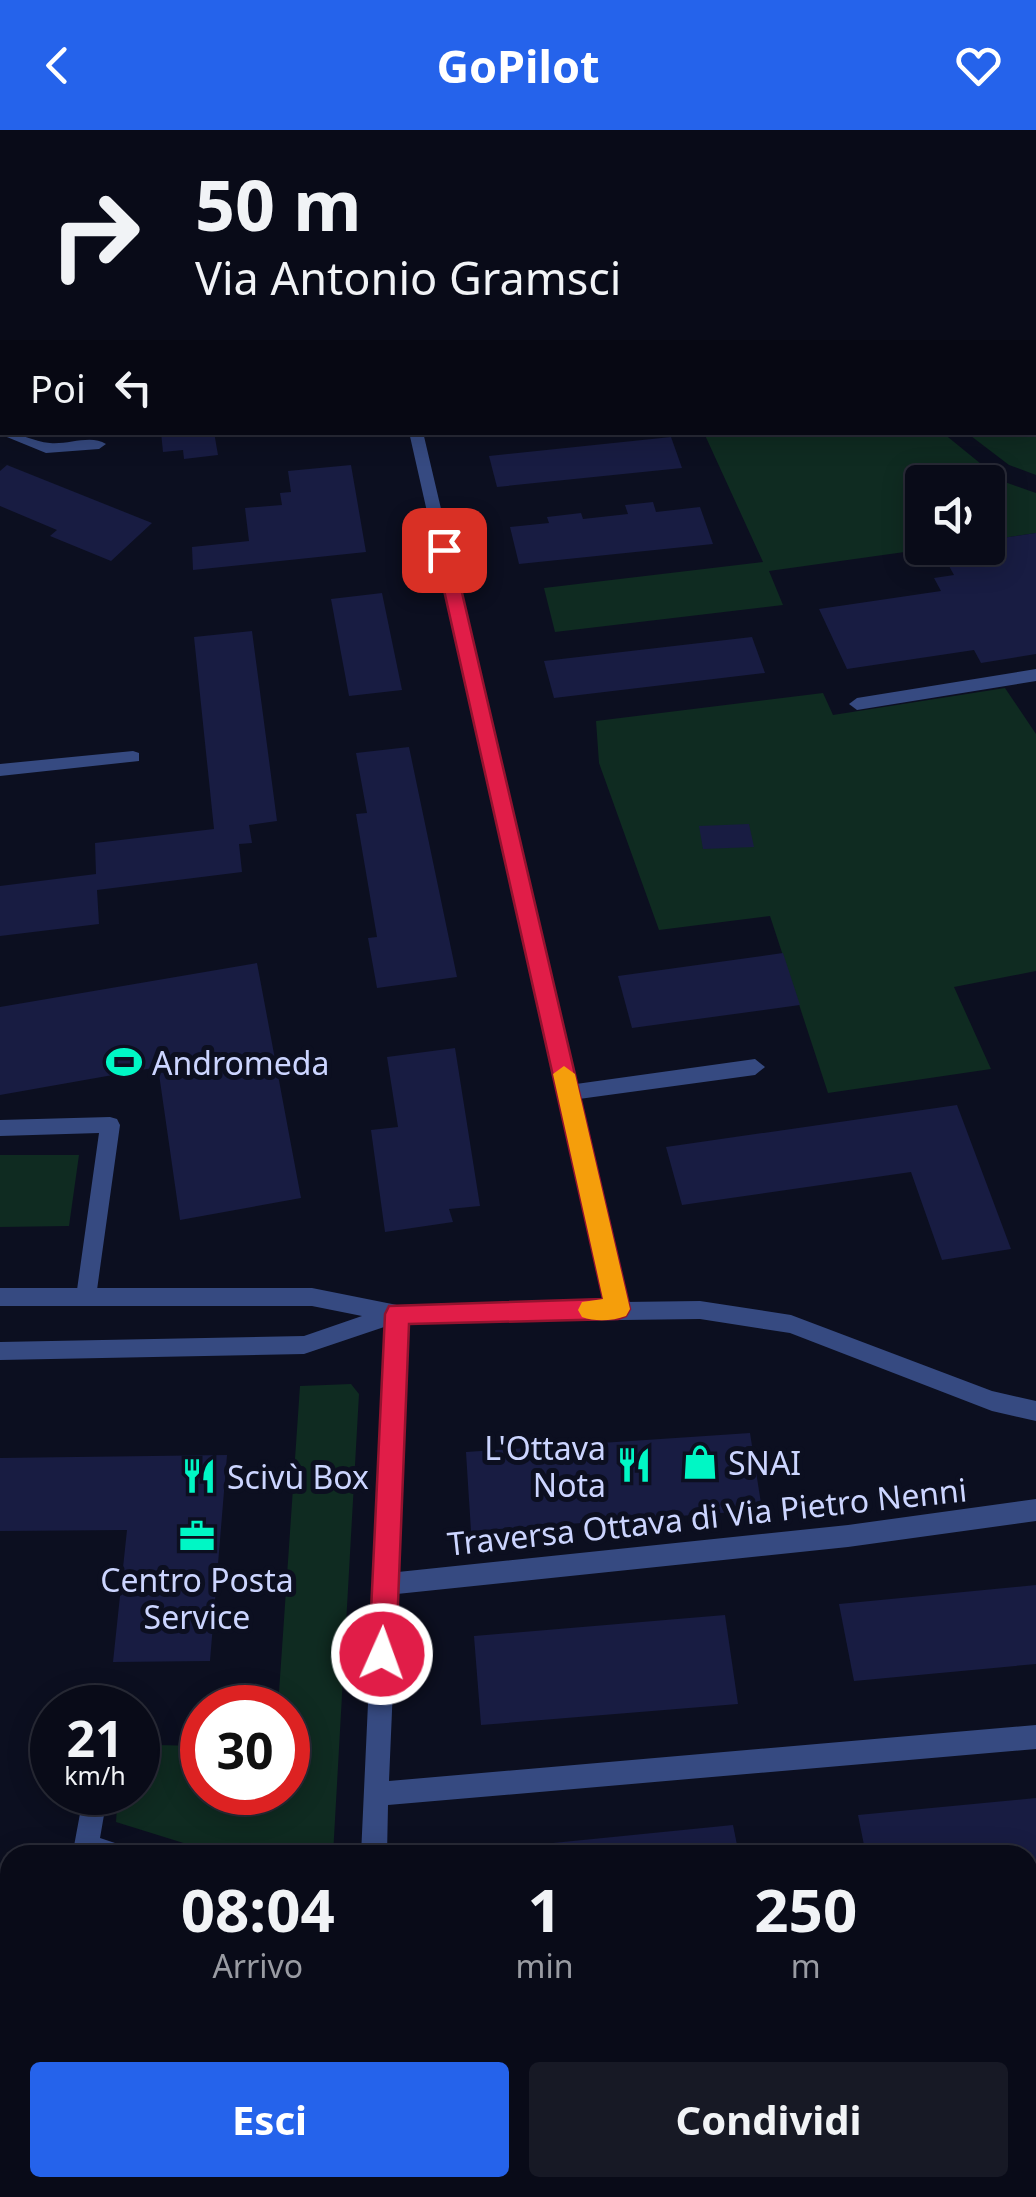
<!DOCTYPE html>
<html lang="it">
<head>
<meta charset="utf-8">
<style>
	body { margin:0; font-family:"Noto Sans",sans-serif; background:#171925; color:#f1f3f6; height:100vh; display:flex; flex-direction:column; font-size:38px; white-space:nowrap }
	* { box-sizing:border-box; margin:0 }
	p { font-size:32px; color:#999ba2 }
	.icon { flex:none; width:55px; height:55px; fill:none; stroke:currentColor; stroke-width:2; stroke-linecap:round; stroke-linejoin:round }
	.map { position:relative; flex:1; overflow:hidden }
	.side { position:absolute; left:0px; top:1715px; width:1038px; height:352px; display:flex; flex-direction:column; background:#090b18; border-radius:30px 30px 0 0; box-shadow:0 5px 25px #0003,0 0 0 2px #292b37 }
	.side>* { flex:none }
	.hud { position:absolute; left:0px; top:0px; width:1038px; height:305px; box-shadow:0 5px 25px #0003,0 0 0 2px #292b37; background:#090b18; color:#f1f3f6; overflow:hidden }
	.fabs { position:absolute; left:905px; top:335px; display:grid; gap:20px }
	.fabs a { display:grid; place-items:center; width:100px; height:100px; border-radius:10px; background:#090b18; box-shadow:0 5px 25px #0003,0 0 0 2px #292b37; font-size:50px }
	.speed { position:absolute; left:30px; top:1555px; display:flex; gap:20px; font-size:50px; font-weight:700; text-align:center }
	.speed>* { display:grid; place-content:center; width:130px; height:130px; border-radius:50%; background:#090b18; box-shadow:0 5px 25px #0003,0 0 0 2px #292b37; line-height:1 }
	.speed small { font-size:25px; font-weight:400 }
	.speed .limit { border:15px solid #d22; background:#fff; color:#111 }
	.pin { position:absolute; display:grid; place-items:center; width:85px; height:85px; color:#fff; margin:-42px; border-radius:20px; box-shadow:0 5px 15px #0006 }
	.me { position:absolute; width:110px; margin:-55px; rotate:2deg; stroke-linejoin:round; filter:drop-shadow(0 0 8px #0008) }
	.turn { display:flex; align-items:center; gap:35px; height:210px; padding:0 30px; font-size:45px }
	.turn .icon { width:130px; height:130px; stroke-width:2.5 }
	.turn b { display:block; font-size:70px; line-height:85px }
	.then { display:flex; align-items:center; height:95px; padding:0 30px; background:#0003; gap:20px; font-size:38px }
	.eta { display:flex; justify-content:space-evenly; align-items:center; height:170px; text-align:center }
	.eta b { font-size:60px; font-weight:700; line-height:70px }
	.button { display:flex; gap:20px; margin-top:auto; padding:20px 30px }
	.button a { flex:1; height:115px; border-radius:10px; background:#2563eb; color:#fff; font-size:40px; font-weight:700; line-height:115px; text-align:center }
	.button a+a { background:#171925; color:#f1f3f6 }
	header { display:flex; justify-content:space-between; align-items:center; height:130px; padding:0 30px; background:#2563eb; color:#fff; font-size:45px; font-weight:700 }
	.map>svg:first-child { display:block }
	.green { fill:#0f2b21 }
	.building { fill:#181c42 }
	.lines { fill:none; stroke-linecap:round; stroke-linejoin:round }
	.service { fill:#364a81; fill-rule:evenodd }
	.minor { fill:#364a81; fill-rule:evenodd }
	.tertiary { fill:#364a81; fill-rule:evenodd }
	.secondary { fill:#638eff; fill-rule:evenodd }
	.route { fill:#e11d48; stroke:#92132f; stroke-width:2.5 }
	.slow { fill:#f59e0b }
	.labels { text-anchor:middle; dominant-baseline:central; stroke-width:10; stroke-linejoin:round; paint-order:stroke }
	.poi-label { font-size:32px; fill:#ccd5ff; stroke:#0c0f20; text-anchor:start }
	.street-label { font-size:32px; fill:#ccd5ff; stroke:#0c0f20 }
</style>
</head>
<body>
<header><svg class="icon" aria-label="back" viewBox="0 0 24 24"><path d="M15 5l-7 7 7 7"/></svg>GoPilot<svg class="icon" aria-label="heart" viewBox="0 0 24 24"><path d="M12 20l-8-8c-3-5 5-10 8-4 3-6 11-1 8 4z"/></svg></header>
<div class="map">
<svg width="1036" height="2067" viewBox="0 0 1036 2067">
	<rect width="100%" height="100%" fill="#0c0f20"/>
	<g class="green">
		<path d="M1036,263V345L1009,335L967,303L1035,302Z"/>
		<path d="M704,303H943L1002,351L1036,363V403L988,410V352H922V418H933L769,441L783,475L555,502L544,458L763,432Z"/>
		<path d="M1005,558L1036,604V841L954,857L991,939L828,963L770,786L659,800L599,633L596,591L823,563L833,585Z"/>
		<path d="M0,1025H79L69,1096L0,1097Z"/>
		<path d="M351,1254L359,1264L333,1725H222L116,1692L118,1663L138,1662V1631L156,1615L202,1616V1662H288V1578L278,1577L300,1256Z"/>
		<path d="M120,2058H219L218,2067H119Z"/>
	</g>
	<g class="building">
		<path d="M161,302H214L218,325L184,329L183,320L163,322Z"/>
		<path d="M671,307L682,338L497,357L489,326Z"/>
		<path d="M7,335L152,393L111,431L50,406L57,400L0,376V341Z"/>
		<path d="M351,335L366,422L193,440L192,417L249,411L245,378L282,375L280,363L291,362L288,341Z"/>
		<path d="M653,372L656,382L700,377L713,414L519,434L510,397L549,393L547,387L581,383L583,389L628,384L625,375Z"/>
		<path d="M1036,403V524L981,533L974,520L847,539L819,479L941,461L934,448L954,445L939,418H988V410Z"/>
		<path d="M382,463L402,560L349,566L331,469Z"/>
		<path d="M252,501L277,691L249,695L252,713L239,714L242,742L97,760L99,794L0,806V756L96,744L95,713L214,699L194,507Z"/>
		<path d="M752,507L765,543L554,568L544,531Z"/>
		<path d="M409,617L457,847L377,858L368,808L377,807L356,684L367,683L356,623Z"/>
		<path d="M749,694L754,717L703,719L699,696Z"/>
		<path d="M783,823L800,875L632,898L618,846Z"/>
		<path d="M257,833L301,1068L180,1090L158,937L0,965V877Z"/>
		<path d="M455,918L480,1076L449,1079L453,1092L385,1102L371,1000L398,997L387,927Z"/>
		<path d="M957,975L1011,1119L942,1130L911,1042L682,1075L666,1017Z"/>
		<path d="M750,1303L762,1380L471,1401L466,1322Z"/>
		<path d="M227,1325L210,1531L113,1532L127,1400L0,1401V1328Z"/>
		<path d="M1036,1455V1534L854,1551L839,1474Z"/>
		<path d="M725,1485L738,1574L481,1595L474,1506Z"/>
		<path d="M1036,1668V1766L1028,1767V1725H866L858,1685Z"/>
		<path d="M733,1695L739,1725H472V1721Z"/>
		<rect x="1028" y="1906" width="8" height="112"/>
	</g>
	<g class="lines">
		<g class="service">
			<path d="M1036,539V551L857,580L849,574L857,568Z"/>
			<path d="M0,1892L10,1896V1923L0,1919Z"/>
			<path d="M10,2049V2058H34L33,2067H5Z"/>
		</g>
		<g class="minor">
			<rect x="648" y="0" width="12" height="2"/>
			<path d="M962,0H975L976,2H963Z"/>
			<rect x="1035" y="13" width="1" height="8"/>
			<path d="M2,299V302C20,302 33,312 50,313C68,315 91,304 106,314L99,319L46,323L2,305Z"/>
			<path d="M409,302H423L576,954L755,929L765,937L755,945L579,969L629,1179L625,1186L618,1188L611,1186L607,1179Z"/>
			<path d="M133,621L139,623V631L0,646V634Z"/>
			<path d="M110,987L117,989L120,995L96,1167L93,1173L86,1176L79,1173L76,1167L99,1003L0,1006V990Z"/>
			<path d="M397,1175L404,1177L408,1184L398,1442L848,1395L1036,1369V1391L848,1417L397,1464L389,1651L1036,1595V1619L388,1675L387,1725H361L386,1184L390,1177Z"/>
			<path d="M84,1662H108L100,1708L124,1716L128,1725H77L74,1716Z"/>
			<path d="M1036,1824V1850L1028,1851V1825Z"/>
			<path d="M347,2058H375L374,2067H346Z"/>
		</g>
		<path class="tertiary" d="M0,1158H312L397,1175L700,1171L791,1185L992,1261L1036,1271V1291L992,1281L790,1203L700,1189L396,1193L304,1224L0,1230V1212L304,1206L362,1186L312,1176H0Z"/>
		<g class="secondary">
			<rect x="1035" y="103" width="1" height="8"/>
			<rect x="1035" y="125" width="1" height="8"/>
		</g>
	</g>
	<path class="route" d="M444,414L452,420L630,1179L626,1186L618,1189L409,1194L396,1524L392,1533L382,1537L373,1533L369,1524L385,1184L389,1176L603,1169L435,420Z"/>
	<path class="slow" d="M564,936L575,944L630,1179L626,1186C613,1191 595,1192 582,1187L578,1180L582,1172L603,1169L553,944Z"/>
	<defs>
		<symbol id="stadium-bare" viewBox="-9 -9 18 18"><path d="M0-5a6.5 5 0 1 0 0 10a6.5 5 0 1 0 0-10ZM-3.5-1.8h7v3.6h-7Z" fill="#00f7c5" stroke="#0c0f20" stroke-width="2.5" paint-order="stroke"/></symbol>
		<symbol id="shop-bare" viewBox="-9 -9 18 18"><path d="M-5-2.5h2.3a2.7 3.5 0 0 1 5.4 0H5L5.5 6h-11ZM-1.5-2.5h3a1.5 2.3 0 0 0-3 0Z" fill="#00f7c5" stroke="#0c0f20" stroke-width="2.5" paint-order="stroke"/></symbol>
		<symbol id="restaurant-bare" viewBox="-9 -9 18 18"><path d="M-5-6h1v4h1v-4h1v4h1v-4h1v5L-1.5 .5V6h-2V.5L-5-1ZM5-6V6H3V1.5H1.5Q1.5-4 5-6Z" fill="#00f7c5" stroke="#0c0f20" stroke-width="2.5" paint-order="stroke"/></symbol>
		<symbol id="office-bare" viewBox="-9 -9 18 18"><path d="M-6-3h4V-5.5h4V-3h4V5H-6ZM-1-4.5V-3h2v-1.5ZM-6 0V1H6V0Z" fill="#00f7c5" stroke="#0c0f20" stroke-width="2.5" paint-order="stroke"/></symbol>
	</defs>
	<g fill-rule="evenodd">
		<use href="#stadium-bare" x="99" y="907" width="50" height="50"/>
		<use href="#shop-bare" x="675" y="1307" width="50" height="50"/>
		<use href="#restaurant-bare" x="609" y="1310" width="50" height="50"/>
		<use href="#restaurant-bare" x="174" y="1321" width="50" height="50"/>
		<use href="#office-bare" x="172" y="1381" width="50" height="50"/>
	</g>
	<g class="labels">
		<g class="poi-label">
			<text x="152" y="932">Andromeda</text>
			<text x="606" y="1317" text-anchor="end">L'Ottava<tspan x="606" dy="37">Nota</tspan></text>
			<text x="728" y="1332">SNAI</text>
			<text x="227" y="1346">Scivù Box</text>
			<text x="197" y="1449" text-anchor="middle">Centro Posta<tspan x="197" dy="37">Service</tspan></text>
		</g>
		<g class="street-label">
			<text transform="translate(707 1386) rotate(-6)">Traversa Ottava di Via Pietro Nenni</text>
		</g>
	</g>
</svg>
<div class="fabs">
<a><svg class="icon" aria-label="sound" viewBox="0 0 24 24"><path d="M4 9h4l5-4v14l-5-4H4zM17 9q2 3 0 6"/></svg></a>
</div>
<div class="speed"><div>21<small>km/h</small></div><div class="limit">30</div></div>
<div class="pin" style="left:444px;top:420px;background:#d93025"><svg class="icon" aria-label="arrive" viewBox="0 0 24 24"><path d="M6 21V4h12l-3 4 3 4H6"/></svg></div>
<svg class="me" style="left:382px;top:1524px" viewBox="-20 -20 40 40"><circle r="17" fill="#e11d48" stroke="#fff" stroke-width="3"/><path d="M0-11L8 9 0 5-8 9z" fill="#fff"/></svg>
<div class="hud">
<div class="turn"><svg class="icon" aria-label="right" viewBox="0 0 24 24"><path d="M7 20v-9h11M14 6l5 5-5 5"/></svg><div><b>50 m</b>Via Antonio Gramsci</div></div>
<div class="then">Poi<svg class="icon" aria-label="left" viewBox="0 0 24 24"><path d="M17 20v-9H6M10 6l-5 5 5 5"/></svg></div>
</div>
<section class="side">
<div class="eta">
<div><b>08:04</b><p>Arrivo</p></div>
<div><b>1</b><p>min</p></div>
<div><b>250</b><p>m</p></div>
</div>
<div class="button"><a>Esci</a><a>Condividi</a></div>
</section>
</div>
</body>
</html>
